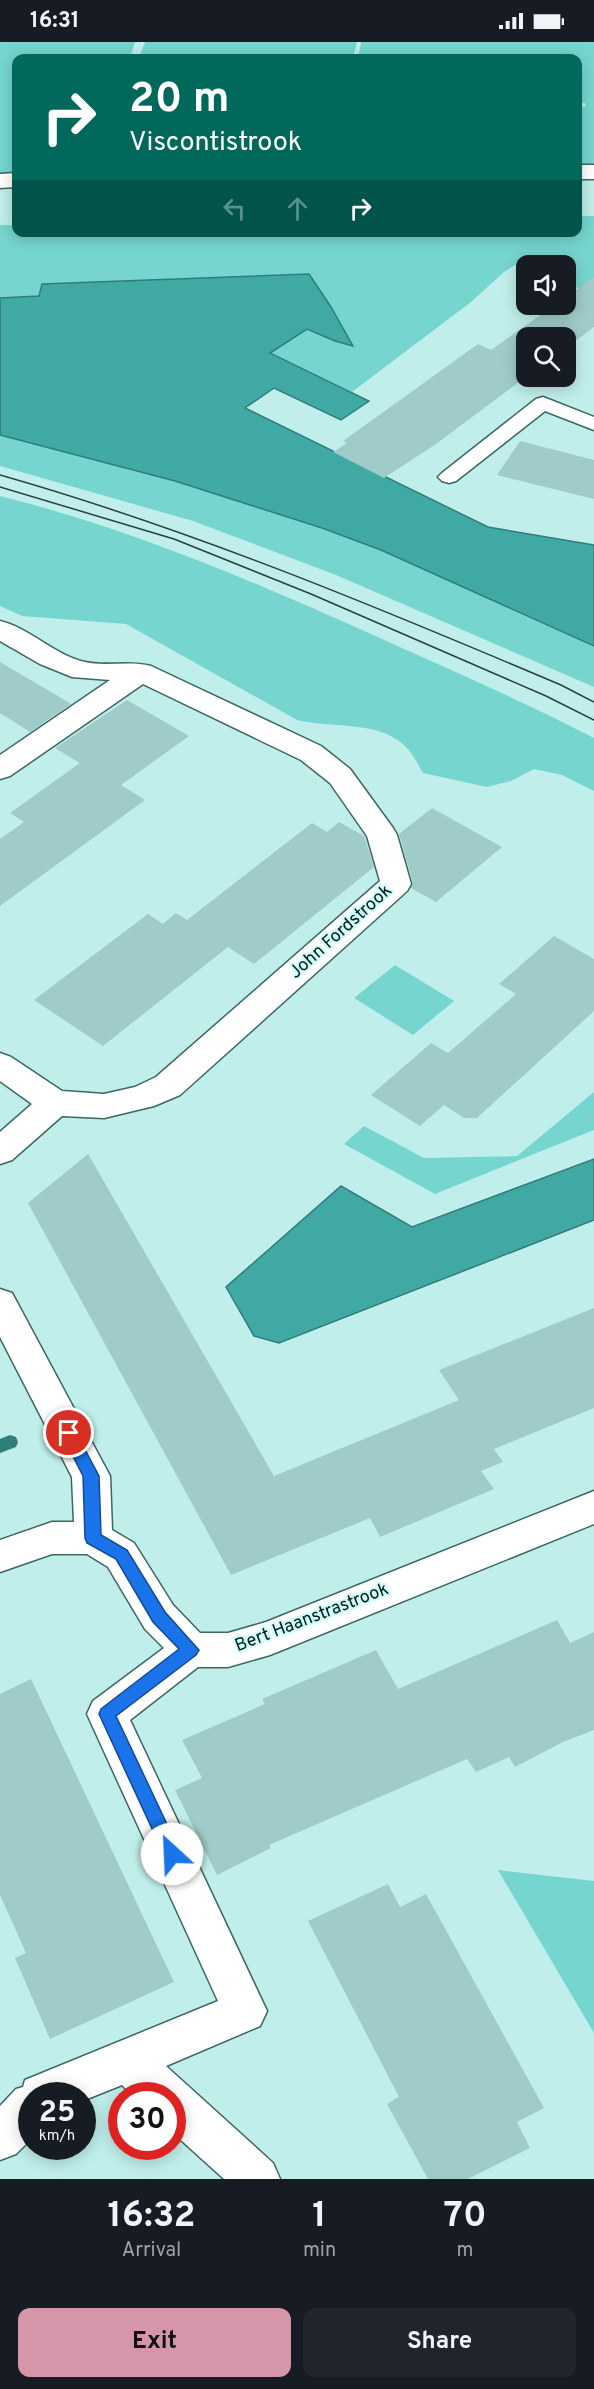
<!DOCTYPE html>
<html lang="en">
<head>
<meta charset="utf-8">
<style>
	body { margin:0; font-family:Overpass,sans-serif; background:#20242c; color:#f1f3f6; height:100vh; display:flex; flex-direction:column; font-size:22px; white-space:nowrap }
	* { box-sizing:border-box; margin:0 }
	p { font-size:20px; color:#9ea1a6 }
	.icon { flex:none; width:33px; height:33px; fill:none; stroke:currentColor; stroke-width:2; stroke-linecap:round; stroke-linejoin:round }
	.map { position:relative; height:2137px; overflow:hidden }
	.side { display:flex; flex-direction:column; background:#171b24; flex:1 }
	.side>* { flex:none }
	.top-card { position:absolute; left:12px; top:12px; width:570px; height:183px; border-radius:12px; box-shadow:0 3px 15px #0003; background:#00695c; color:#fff; overflow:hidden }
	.tools { position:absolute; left:516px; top:213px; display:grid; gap:12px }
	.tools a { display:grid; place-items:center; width:60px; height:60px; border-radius:12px; background:#171b24; box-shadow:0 3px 15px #0003; font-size:30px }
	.speed { position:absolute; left:18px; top:2040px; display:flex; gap:12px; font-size:30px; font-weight:700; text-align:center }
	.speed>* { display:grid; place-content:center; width:78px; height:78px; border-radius:50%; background:#171b24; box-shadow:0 3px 15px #0003; line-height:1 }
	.speed small { font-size:15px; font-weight:400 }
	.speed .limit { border:9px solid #d22; background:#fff; color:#111 }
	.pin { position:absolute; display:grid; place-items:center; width:51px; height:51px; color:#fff; margin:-26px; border:3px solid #fff; border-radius:50%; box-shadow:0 2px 6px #0007 }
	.me { position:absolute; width:66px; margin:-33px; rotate:335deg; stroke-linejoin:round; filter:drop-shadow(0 0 4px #0008) }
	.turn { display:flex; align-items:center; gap:21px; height:126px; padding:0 18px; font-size:27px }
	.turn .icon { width:78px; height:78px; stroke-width:2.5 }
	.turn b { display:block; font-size:42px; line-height:51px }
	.lanes { display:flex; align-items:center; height:57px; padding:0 18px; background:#0003; justify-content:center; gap:30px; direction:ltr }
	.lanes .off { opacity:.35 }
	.eta { display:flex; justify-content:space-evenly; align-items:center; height:102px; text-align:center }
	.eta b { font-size:36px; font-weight:700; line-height:42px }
	.cta { display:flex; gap:12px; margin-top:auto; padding:12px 18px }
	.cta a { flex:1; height:69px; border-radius:12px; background:#d696aa; color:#111; font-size:24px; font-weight:700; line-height:69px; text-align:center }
	.cta a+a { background:#20242c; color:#f1f3f6 }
	.status { display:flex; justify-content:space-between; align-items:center; height:42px; padding:0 30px; background:#171b24; direction:ltr }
	.status svg { height:16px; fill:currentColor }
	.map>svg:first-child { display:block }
	.green { fill:#76d6cf }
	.water { fill:#41a9a3; stroke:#307e7a; stroke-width:1.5 }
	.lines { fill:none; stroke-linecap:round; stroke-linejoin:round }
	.stream { fill:#307e7a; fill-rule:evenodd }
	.building { fill:#9fccc9 }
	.service-casing { stroke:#3c6764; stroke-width:3 }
	.minor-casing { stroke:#3c6764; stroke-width:3 }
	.service { fill:#fff; fill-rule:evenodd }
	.minor { fill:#fff; fill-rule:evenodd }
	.tram { stroke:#283f3e; stroke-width:1.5 }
	.route { fill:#1a73e8; stroke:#114b97; stroke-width:1.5 }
	.labels { text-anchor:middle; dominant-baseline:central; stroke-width:4.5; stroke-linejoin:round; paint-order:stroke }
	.street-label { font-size:18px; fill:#081a19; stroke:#cdfdf9 }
</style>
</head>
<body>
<div class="status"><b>16:31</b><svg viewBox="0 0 49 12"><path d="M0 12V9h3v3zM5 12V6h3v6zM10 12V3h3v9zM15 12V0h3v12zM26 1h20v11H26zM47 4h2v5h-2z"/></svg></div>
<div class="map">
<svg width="594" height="2137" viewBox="0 0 594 2137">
	<rect width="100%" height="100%" fill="#c0efeb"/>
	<g class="green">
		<path d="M0,0H135L130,16H16V145H0Z"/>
		<path d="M145,0H357L353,16H139Z"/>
		<path d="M361,0H594V136L578,137V64L586,65L585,61H578V16H358Z"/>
		<path d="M578,174H594V254L566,240V224L515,223L504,230L471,260L352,350L270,310L307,287L335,299L352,303L331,265L309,232L42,242L39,254L0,256V183H16V190H578Z"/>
		<path d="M0,393L175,439L322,486L381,508L594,604V645L336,533L193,479L0,424Z"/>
		<path d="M0,454C129,486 250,538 371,592C446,626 521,658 594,696V749L562,733L534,727L511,739L487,745L423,731C418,723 414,714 408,707C381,677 333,687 297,678L126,582L22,574L0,564Z"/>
		<path d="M395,923L454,959L413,993L354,956Z"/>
		<path d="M594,1050V1088L435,1152L344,1102L364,1084L424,1116L517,1114Z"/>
		<path d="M498,1828L594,1839V1991Z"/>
	</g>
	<g class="water">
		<path d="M309,232L331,265L353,304L335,299L307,287L270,311L369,359L341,378L274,346L245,366L488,485L594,503V604L381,508L322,486L175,439L0,393V256L39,254L42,242Z"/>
		<path d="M594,1117V1178L279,1301L254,1294L226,1245L341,1144L412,1185Z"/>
	</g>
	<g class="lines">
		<path class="stream" d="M10,1393L16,1395L18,1400L16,1405L0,1411V1397Z"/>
	</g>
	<g class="building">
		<path d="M594,235V285L566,306V296H526L527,334L436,402L384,436L333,410L347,401L343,399L478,302L491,308L556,262H566V255Z"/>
		<path d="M520,399L594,418V457L497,433Z"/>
		<path d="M0,620L68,660L71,662L30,690L0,671Z"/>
		<path d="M127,658L189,694L121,743L145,758L0,864V797L24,780L10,771L80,721L55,706Z"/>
		<path d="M432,766L502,805L436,860L411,846L413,841L399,792Z"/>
		<path d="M339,780L364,794L374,825L254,922L228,905L103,1004L34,958L148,872L163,882L176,871L187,878L312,781L327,790Z"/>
		<path d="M554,894L594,917V969L477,1076H464L444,1063L420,1084L371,1053L431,1001L448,1011L516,952L499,942Z"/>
		<path d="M88,1112L274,1434L459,1358L439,1328L594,1266V1366L494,1407L503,1420L481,1429L494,1447L380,1495L370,1476L231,1533L28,1161Z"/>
		<path d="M557,1578L570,1601L594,1590V1688L563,1700L515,1725L509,1715L476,1730L467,1717L269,1803L271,1806L217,1833L175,1748L202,1736L182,1698L265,1662L262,1657L376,1608L398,1647Z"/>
		<path d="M31,1637L174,1940L50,1997L15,1916L26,1911L0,1853V1652Z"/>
		<path d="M388,1842L400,1865L426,1852L544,2066L517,2080L530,2106L468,2137H428L387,2062L399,2055L308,1879Z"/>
	</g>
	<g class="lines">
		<defs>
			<path id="service" d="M543,355L594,375V388L545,369L456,439L449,441L442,439L438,435L442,431L536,357Z"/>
			<g id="minor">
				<rect x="578" y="123" width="16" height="14"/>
				<path d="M16,131V145L0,146V132Z"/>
				<path d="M0,579C30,586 54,613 85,620C106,625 129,618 151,624L321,704L350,727L393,786L397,793L411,842L407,849L180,1053L154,1064L104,1076L62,1074L12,1118L0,1122V1090L32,1062L0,1039V1011L11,1015L62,1049L104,1052L135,1045L156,1035L380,839L367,794L330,741L301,718L143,642L10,734L0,737V713L110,638L72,635L40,622L0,599Z"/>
				<path d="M0,1247L12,1251L110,1434L112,1488L134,1501L173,1563L200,1591H228L266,1580L594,1449V1482L270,1613L228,1625H198L130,1678L267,1969L260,1984L166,2024L273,2121L280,2137H224L172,2090V2054H133L122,2043L82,2059V2054H32V2096L16,2112L0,2118V2064L16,2047L23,2045L25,2038L218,1959L87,1672L93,1659L164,1606L145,1587L108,1525L87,1512H52L0,1530V1498L52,1480H74L72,1435L0,1295Z"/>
			</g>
		</defs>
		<use href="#service" class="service-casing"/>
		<use href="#minor" class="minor-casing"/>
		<use href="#service" class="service"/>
		<use href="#minor" class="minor"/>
		<g class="tram">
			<path d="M0,433C193,488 377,565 561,643L594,660"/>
			<path d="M0,445L174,497L311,552L546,654L594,678"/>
		</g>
	</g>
	<path class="route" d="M69,1385L74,1387L99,1434L101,1493L127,1508L165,1570L199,1608L196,1613L116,1674L181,1812L178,1817L172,1820L166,1817L99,1672L101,1667L179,1607L153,1580L116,1517L87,1501L85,1496L83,1434L61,1391L63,1387Z"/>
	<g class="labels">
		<g class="street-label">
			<text transform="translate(341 890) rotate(-42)">John Fordstrook</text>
			<text transform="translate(312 1576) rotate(-21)">Bert Haanstrastrook</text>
		</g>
	</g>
</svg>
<div class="tools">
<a><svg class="icon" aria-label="sound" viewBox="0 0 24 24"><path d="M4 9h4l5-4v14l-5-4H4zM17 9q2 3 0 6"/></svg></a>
<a><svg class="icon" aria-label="search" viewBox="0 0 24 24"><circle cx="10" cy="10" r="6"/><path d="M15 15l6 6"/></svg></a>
</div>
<div class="speed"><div>25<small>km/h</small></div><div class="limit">30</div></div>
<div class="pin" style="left:69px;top:1391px;background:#d93025"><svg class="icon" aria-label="arrive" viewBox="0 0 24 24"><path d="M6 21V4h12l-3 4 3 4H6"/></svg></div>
<svg class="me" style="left:172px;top:1812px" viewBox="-20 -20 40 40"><circle r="19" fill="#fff"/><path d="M0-13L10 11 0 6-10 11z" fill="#1a73e8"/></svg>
<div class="top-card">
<div class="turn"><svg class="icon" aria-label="right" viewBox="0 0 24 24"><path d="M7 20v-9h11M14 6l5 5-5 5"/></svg><div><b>20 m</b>Viscontistrook</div></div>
<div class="lanes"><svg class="icon off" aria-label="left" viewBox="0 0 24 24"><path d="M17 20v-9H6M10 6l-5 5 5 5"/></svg><svg class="icon off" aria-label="ahead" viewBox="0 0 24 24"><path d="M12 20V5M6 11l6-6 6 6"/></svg><svg class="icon" aria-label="right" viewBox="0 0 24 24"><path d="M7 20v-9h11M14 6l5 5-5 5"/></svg></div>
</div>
</div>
<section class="side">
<div class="eta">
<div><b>16:32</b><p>Arrival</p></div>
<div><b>1</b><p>min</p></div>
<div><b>70</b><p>m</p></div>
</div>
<div class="cta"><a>Exit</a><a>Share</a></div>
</section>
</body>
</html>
